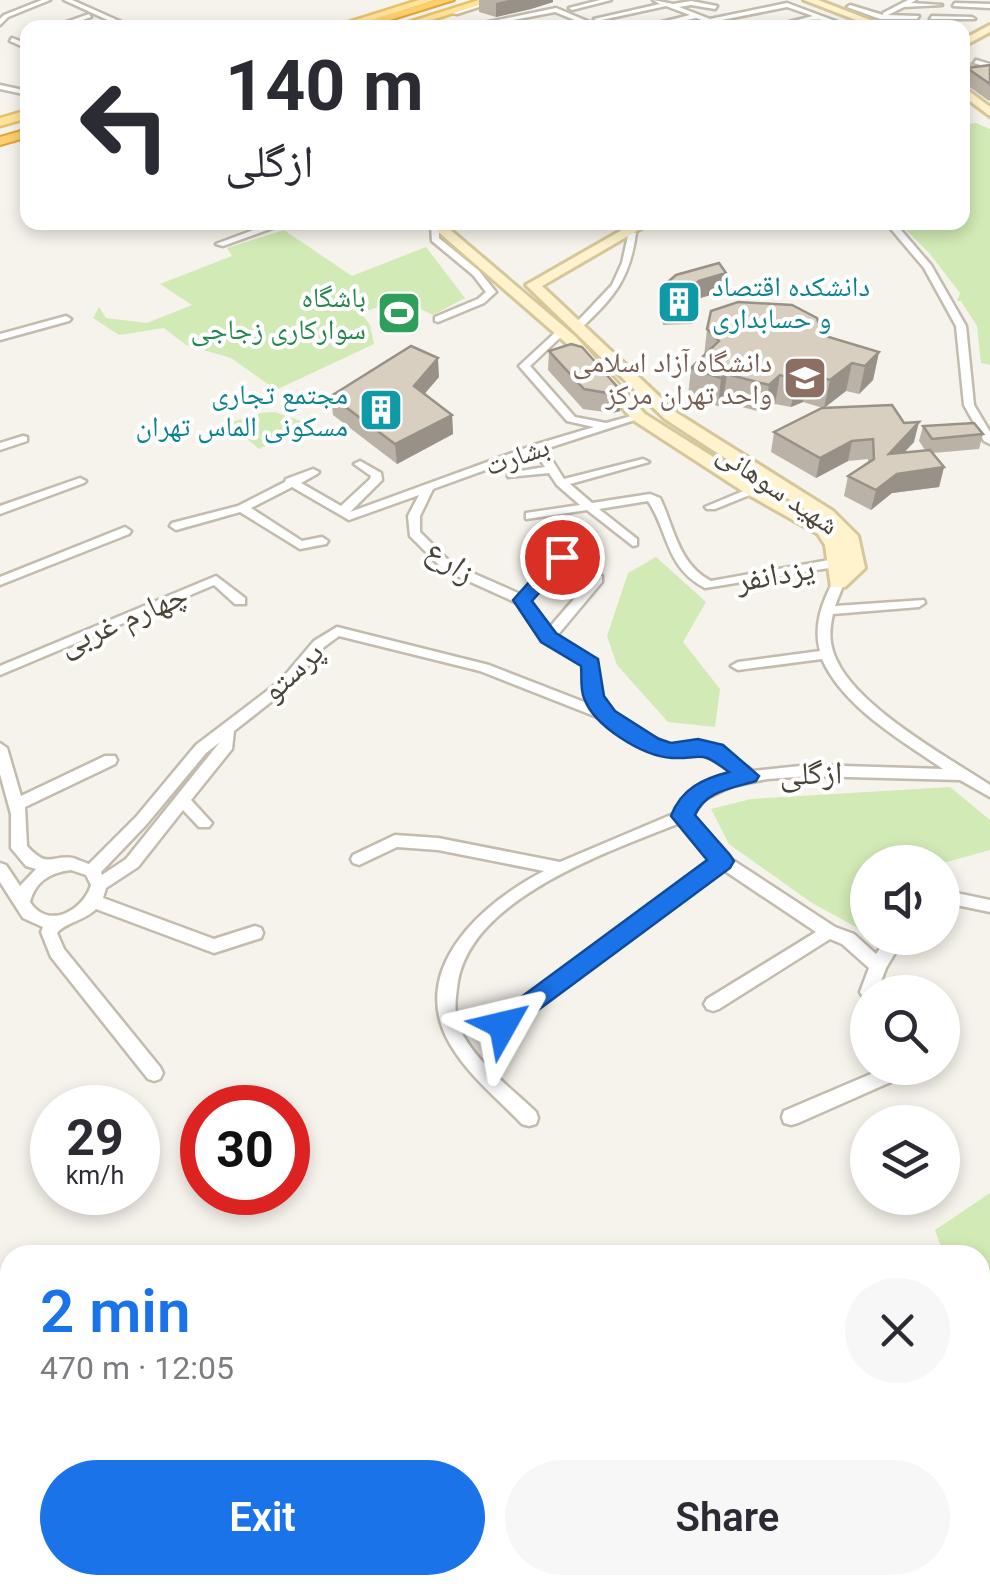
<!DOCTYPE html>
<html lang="en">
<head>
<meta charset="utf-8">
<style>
	body { margin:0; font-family:Roboto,"Noto Naskh Arabic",sans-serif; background:#f7f7f7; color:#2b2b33; height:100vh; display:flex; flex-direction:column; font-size:38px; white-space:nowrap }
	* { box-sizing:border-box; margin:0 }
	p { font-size:32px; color:#7c7c81 }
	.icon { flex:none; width:55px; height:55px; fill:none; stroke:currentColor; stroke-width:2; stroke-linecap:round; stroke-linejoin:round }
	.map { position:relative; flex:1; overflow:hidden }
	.details { position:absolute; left:0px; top:1245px; width:990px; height:350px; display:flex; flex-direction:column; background:#fff; border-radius:30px 30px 0 0; box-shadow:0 5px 15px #0003 }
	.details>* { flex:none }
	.guide { position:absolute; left:20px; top:20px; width:950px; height:210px; border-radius:20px; box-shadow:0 5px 15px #0003; background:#fff; color:#2b2b33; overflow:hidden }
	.fabs { position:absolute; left:850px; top:845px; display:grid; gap:20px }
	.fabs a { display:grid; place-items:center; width:110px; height:110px; border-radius:50%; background:#fff; box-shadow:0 5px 15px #0003; font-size:50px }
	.speed { position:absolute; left:30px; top:1085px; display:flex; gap:20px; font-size:50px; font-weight:700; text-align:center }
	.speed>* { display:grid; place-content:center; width:130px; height:130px; border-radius:50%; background:#fff; box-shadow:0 5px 15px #0003; line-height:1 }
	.speed small { font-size:25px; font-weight:400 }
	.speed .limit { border:15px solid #d22; background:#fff; color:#111 }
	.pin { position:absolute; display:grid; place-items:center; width:85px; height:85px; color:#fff; margin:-42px; border:5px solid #fff; border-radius:50%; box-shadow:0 2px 10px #0007 }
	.me { position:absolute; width:110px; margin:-55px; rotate:53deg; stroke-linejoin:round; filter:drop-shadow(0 0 8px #0008) }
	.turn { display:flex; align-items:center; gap:35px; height:210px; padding:0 40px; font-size:45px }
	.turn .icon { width:130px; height:130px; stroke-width:2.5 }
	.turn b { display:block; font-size:70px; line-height:85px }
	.round { display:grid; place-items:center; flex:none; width:105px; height:105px; border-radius:52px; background:#f7f7f7 }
	.headline { display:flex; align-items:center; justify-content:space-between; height:170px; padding:0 40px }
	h1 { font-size:60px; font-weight:600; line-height:75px; color:#1a73e8 }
	.button { display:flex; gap:20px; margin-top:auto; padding:20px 40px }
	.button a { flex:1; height:115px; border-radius:60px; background:#1a73e8; color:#fff; font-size:40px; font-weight:600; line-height:115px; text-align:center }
	.button a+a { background:#f7f7f7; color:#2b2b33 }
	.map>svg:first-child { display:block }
	.green { fill:#d2eab5 }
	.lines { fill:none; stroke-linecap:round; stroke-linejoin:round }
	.street-casing { stroke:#c2bbae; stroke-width:5 }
	.secondary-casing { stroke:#d6c79b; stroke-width:6 }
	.primary-casing { stroke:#e6c16a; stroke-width:5 }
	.highway-casing { stroke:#e0a43c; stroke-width:4 }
	.street { fill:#fff; fill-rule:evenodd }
	.secondary { fill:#fff3cd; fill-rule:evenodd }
	.primary { fill:#ffe39c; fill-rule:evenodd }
	.highway { fill:#ffcf6e; fill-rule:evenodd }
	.wall { fill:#bab2a6 }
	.shaded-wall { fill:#979187 }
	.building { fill:#d8cfc1; stroke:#979187; stroke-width:2.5 }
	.route { fill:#1a73e8; stroke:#114b97; stroke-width:2.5 }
	.labels { text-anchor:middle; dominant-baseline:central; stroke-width:8; stroke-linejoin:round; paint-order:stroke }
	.far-culture-label { font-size:28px; fill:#0d838f; stroke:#fff; text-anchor:start }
	.far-leisure-label { font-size:28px; fill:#27864d; stroke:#fff; text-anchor:end }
	.far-education-label { font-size:28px; fill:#785e54; stroke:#fff; text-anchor:end }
	.far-street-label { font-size:28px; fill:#4b4439; stroke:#fff }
	.street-label { font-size:32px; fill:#4b4439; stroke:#fff }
</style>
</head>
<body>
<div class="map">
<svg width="990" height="1595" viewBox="0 0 990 1595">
	<rect width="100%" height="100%" fill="#f6f3ec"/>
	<g class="green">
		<path d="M976,123L990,129V365L981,363L977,326L961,301H957L960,293L930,254L899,223L962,222L963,125Z"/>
		<path d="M284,230L352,276L426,247L465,298L433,315L400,299L361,313L370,325L374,344L276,390L231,358L186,345L164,328L119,335L93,318L99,307L106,318L147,323L192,305L160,284L232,256L227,248Z"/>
		<path d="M275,412L303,422L305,428L259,449L229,423L261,413Z"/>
		<path d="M656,557L706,602L683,642L720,689L715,727L668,722L617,665L607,636L628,573Z"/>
		<path d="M950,787L990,820V850L943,863L868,862L867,933L812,903L729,844L711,809L751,799Z"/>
		<path d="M990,1193V1319L980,1313V1255H944L935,1230Z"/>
		<path d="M0,1448L10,1468V1585H67L72,1595H0Z"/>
	</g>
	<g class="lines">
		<defs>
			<g id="street">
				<path d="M42,0H50L8,17L0,25V19L4,15Z"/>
				<path d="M64,0H72L135,28H125Z"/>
				<path d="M491,0H500L457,14L452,13Z"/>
				<path d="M600,0H611L572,10L569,8Z"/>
				<path d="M653,0L673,4L691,1L717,6L715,9L691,5L679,7L710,19L787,3L854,28C842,28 834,22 822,20C806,17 784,28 766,28L813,16L787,7L717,21L721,24L718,26L696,18L652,28H638L690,15L666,6L597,21L594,19L660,4Z"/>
				<path d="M908,0H916L911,3L942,5L904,7L888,15L919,16L917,19H880L847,7L850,5L883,15V13Z"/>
				<path d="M955,3L990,4V8L953,6Z"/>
				<path d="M556,8L604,28H594L555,12L477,27L474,25Z"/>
				<path d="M89,14L91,17L60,28H49Z"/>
				<path d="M932,16L972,17L975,19H930Z"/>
				<path d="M12,38L28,44V49L10,41Z"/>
				<path d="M976,60L990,64V68L974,63Z"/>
				<path d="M0,85L28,91V95L0,89Z"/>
				<path d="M275,222H289L223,246L216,244Z"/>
				<path d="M435,222L439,225V238L479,271L496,292L484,303L438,322L435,321V317L478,299L486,292L473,275L432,241L431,225Z"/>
				<path d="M885,222H894L931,265L966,326L974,405L990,432V444L984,441L964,405L956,326L924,268Z"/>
				<path d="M629,231L636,233C630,278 614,298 581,328H575V324L612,285L622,263Z"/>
				<path d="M66,316L71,319L69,321L0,340V334Z"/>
				<path d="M559,329L567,331L530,366L575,417L606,423L639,414L644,417L545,449L564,479L643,459L649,462L570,484L592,503L650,494L660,498C674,527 678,564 711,581L835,559L841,563L835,567L705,588C665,567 669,532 648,501L599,509L637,539V545L633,546L587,510L526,519V513L580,505L557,485L549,473L508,477V473L545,467L535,452L433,489L420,516V532L452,564L520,594L558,554H566V560L529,600L548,629L594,576H602V582L556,637L596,660L601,697L612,713L636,730L672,745L698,741L720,747L753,771L810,765L943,769C901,740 843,707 822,659L738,670L731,666L738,662L820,651C813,626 822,602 834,580H842L844,583L835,606L924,600L925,603L919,607L833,614C829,631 829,645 837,661C859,708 947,757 990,785V797L960,780L810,776L767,779L732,786L705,799L692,816L728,857L835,927L854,934L876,954L887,938H904L886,968L877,992H868V999L863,997L860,992L869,968L842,944L830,939L719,1009L713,1011L707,1009L704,1004L707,999L816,932L722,869L509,1030L503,1032L497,1030L494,1025L497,1020L712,860L680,823C610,851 473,897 458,981C456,996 453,1012 459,1027C474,1061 510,1087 536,1112L538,1118L536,1124L529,1126L522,1124C498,1099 468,1075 450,1044C407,969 482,903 544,871L438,850L397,847L359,865L353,863L351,859L353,855L395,835L438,838L560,862L678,812L694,792L723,778L737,775L710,755L698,751L666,754L626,736L602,719L480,671L339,636L324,647L290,687L234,731L232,749L191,800L212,823L209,827H199L183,810L138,867L106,888L103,898L214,939L255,926L261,928L263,933L261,938L214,953L96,909C84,921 66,922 57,933L64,949L160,1067L163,1073L160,1079L154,1081L148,1079L51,957L41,932L43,927L23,918L0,882V863L6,865L20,886L36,869L26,866L11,848V814L0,774V743L7,748L21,796L105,756H115L117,760L115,764L25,807L27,846C48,869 50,855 73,858C74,858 88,864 89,864L136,817L196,745L280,681L314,641L337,627L489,665L592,705L587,697L584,665L543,641L517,603L444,570L410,536L408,516L419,495L349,520L292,487L251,508L302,541L322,537L328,541L326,544L300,549L240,512L176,530L170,526L172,523L238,506L285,482L286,479L313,469L319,472L317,474L301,483L341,506L370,479L371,476L354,464L360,461L381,473L382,480L350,512L534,445L594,427L567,421L519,366ZM220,742L126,859L102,875L101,872L146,825L206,753ZM71,870L86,875L91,885C83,911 48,930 30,902C35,881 52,872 71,870Z"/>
				<path d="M23,436L27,437V441L0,450V443Z"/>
				<path d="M80,478L86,481L84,483L0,514V506Z"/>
				<path d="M753,487L759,490L757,492L715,509H707L705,507Z"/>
				<path d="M125,527L131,531L129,534L0,585V577Z"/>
				<path d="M216,576L245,598V604H235L214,585L0,675V666Z"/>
				<path d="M942,890L990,900V912L942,902Z"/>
				<path d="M885,1068H912L909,1074L798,1123L791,1125L784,1123L782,1117L784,1111Z"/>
				<path d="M990,1437V1459L980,1460V1438Z"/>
				<path d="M844,1585H868L871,1595H847Z"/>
			</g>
			<g id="secondary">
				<path d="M804,0H818L891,28H877Z"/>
				<path d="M990,25V32L962,47V40Z"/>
				<path d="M962,57L972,68L962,78Z"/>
				<path d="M962,86L990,107V116L962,95Z"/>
				<path d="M427,222H441L576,337L645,414L759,486L824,522L665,419L526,285L636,222H652L542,286L677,413L833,511L858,536L865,568L845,587H831L825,545L818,534L747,494L633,420L566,343Z"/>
			</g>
			<g id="primary">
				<path d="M419,0H435L348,28H330Z"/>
				<path d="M479,0H495L409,27L400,25Z"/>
				<path d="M28,110V118L0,126V118Z"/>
			</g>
			<g id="highway">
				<path d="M436,0H454L364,28H345Z"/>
				<path d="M28,129V137L0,145V137Z"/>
			</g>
		</defs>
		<use href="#street" class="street-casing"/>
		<use href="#secondary" class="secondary-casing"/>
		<use href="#primary" class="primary-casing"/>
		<use href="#highway" class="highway-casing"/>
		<use href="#street" class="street"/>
		<use href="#secondary" class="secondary"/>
		<use href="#primary" class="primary"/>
		<use href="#highway" class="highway"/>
	</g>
	<g class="wall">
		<path d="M479,0H553V2L531,9L496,17L479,12Z"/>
		<path d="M990,65V100L989,101L964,83L967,68Z"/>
		<path d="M662,287L724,291L697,299L692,303L694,306L692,324L663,325L660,305Z"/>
		<path d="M707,329L822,335L879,352L873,380L859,394L846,391L824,408L914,442L904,452L925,450L919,441L923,426L983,434L979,449L933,453L944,467L939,487L892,493L871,510L844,496L848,476L868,462V459L848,461L816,478L771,452L774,432L823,408L803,402L791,407L775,404L765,413L723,402L718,406L688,396L691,368L704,356Z"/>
		<path d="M549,351L621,391L620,411L612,413L583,409L548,370Z"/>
		<path d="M439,377L424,394L452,415L453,434L397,464L333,415L331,396Z"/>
	</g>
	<g class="shaded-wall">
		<path d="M509,0H553V2L531,9L496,17V3Z"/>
		<path d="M726,273L724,291L697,299L688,306L687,291L699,281Z"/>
		<path d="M879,352L873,380L859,394L865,366Z"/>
		<path d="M438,358L439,377L415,405L414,386Z"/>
		<path d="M852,363L846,391L824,408L830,380Z"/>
		<path d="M727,374L723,402L718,406L721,378Z"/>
		<path d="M808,374L803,402L791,407L796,379Z"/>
		<path d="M780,375L775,404L765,413L769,385Z"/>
		<path d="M621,391L620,411L612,413L613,394Z"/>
		<path d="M452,415L453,434L397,464L395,444Z"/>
		<path d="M919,422L914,442L884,474L889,454Z"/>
		<path d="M852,441L848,461L816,478L820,458Z"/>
		<path d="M944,467L939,487L892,493L871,510L876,490L897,474Z"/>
	</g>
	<g class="building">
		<path d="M990,65V84L967,68Z"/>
		<path d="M719,263L726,273L699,281L687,291L694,306L664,307L662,287L676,275Z"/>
		<path d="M738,302L792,305L817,318L822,335L879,352L865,366L852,363L830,380L808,374L796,379L780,375L769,385L727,374L721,378L691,368L719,341L707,329L711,311Z"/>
		<path d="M571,344L582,347L621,391L613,394L584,389L549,351Z"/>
		<path d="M411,346L438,358L414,386L452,415L395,444L331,396Z"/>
		<path d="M892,405L904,423L919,422L889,454L930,450L944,467L897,474L876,490L848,476L874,459L873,439L852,441L820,458L774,432L822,408Z"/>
		<path d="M974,423L983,434L932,439L923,426Z"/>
	</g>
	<path class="route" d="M562,551L571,557L532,601L556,633L598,659L604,696L615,711L659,739L671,743L698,739L723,745L759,776L756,781C733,788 705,791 695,815L730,855L734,861L730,868L503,1036L494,1033L490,1025L494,1017L707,860L671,816C681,789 702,779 729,772C698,749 705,759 672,758C642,756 594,726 584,698C580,689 582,676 581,666L541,642L513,600L555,553Z"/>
	<defs>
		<symbol id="building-square" viewBox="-11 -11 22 22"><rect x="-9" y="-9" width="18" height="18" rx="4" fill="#0f9aa8" stroke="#fff"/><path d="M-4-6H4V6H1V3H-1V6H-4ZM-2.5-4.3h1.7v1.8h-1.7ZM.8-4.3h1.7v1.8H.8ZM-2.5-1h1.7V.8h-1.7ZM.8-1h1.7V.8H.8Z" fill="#fff"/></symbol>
		<symbol id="stadium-square" viewBox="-11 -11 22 22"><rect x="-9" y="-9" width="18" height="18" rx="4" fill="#2e9e5b" stroke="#fff"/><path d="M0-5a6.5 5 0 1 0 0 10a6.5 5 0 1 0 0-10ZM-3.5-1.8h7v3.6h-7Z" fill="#fff"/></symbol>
		<symbol id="university-square" viewBox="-11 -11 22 22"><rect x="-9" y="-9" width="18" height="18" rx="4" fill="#8d6e63" stroke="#fff"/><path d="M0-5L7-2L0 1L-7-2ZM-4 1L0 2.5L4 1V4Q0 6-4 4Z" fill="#fff"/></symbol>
	</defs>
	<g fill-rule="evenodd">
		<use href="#building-square" x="654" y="277" width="50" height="50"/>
		<use href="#stadium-square" x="374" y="288" width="50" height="50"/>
		<use href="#university-square" x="780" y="353" width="50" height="50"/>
		<use href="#building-square" x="356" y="385" width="50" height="50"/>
	</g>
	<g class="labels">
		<g class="far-culture-label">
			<text x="712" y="286">دانشکده اقتصاد<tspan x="712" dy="32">و حسابداری</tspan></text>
			<text x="348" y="394" text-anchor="end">مجتمع تجاری<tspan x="348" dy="32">مسکونی الماس تهران</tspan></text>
		</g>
		<g class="far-leisure-label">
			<text x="366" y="297">باشگاه<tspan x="366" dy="32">سواركاری زجاجی</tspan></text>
		</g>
		<g class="far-education-label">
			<text x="772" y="362">دانشگاه آزاد اسلامی<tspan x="772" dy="32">واحد تهران مرکز</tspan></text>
		</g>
		<g class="far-street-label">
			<text transform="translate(517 456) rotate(-19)">بشارت</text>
			<text transform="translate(778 489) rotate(34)">شهید سوهانی</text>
		</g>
		<g class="street-label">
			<text transform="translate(451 561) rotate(36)">زارع</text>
			<text transform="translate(775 574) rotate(-10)">یزدانفر</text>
			<text transform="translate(123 619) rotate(-23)">چهارم غربی</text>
			<text transform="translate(292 671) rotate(-43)">پرستو</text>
			<text transform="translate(811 773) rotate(-1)">ازگلی</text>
		</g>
	</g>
</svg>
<div class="fabs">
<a><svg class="icon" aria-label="sound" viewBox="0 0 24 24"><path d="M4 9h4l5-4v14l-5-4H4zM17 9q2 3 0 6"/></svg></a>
<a><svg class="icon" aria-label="search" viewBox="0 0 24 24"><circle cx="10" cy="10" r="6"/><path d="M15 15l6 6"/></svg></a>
<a><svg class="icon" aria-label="layers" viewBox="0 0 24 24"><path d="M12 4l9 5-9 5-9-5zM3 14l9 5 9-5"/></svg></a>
</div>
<div class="speed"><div>29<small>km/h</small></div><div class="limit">30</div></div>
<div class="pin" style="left:562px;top:557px;background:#d93025"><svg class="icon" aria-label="arrive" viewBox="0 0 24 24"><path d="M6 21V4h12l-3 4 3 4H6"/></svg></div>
<svg class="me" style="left:503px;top:1025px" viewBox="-20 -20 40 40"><path d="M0-17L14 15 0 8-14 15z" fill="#1a73e8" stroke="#fff" stroke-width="4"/></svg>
<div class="guide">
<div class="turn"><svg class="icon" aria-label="left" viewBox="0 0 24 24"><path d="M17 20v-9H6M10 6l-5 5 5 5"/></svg><div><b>140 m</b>ازگلی</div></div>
</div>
<section class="details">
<div class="headline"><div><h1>2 min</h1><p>470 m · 12:05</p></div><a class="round"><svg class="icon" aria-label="close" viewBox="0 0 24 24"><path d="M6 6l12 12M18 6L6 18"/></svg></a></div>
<div class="button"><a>Exit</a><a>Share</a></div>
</section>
</div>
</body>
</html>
